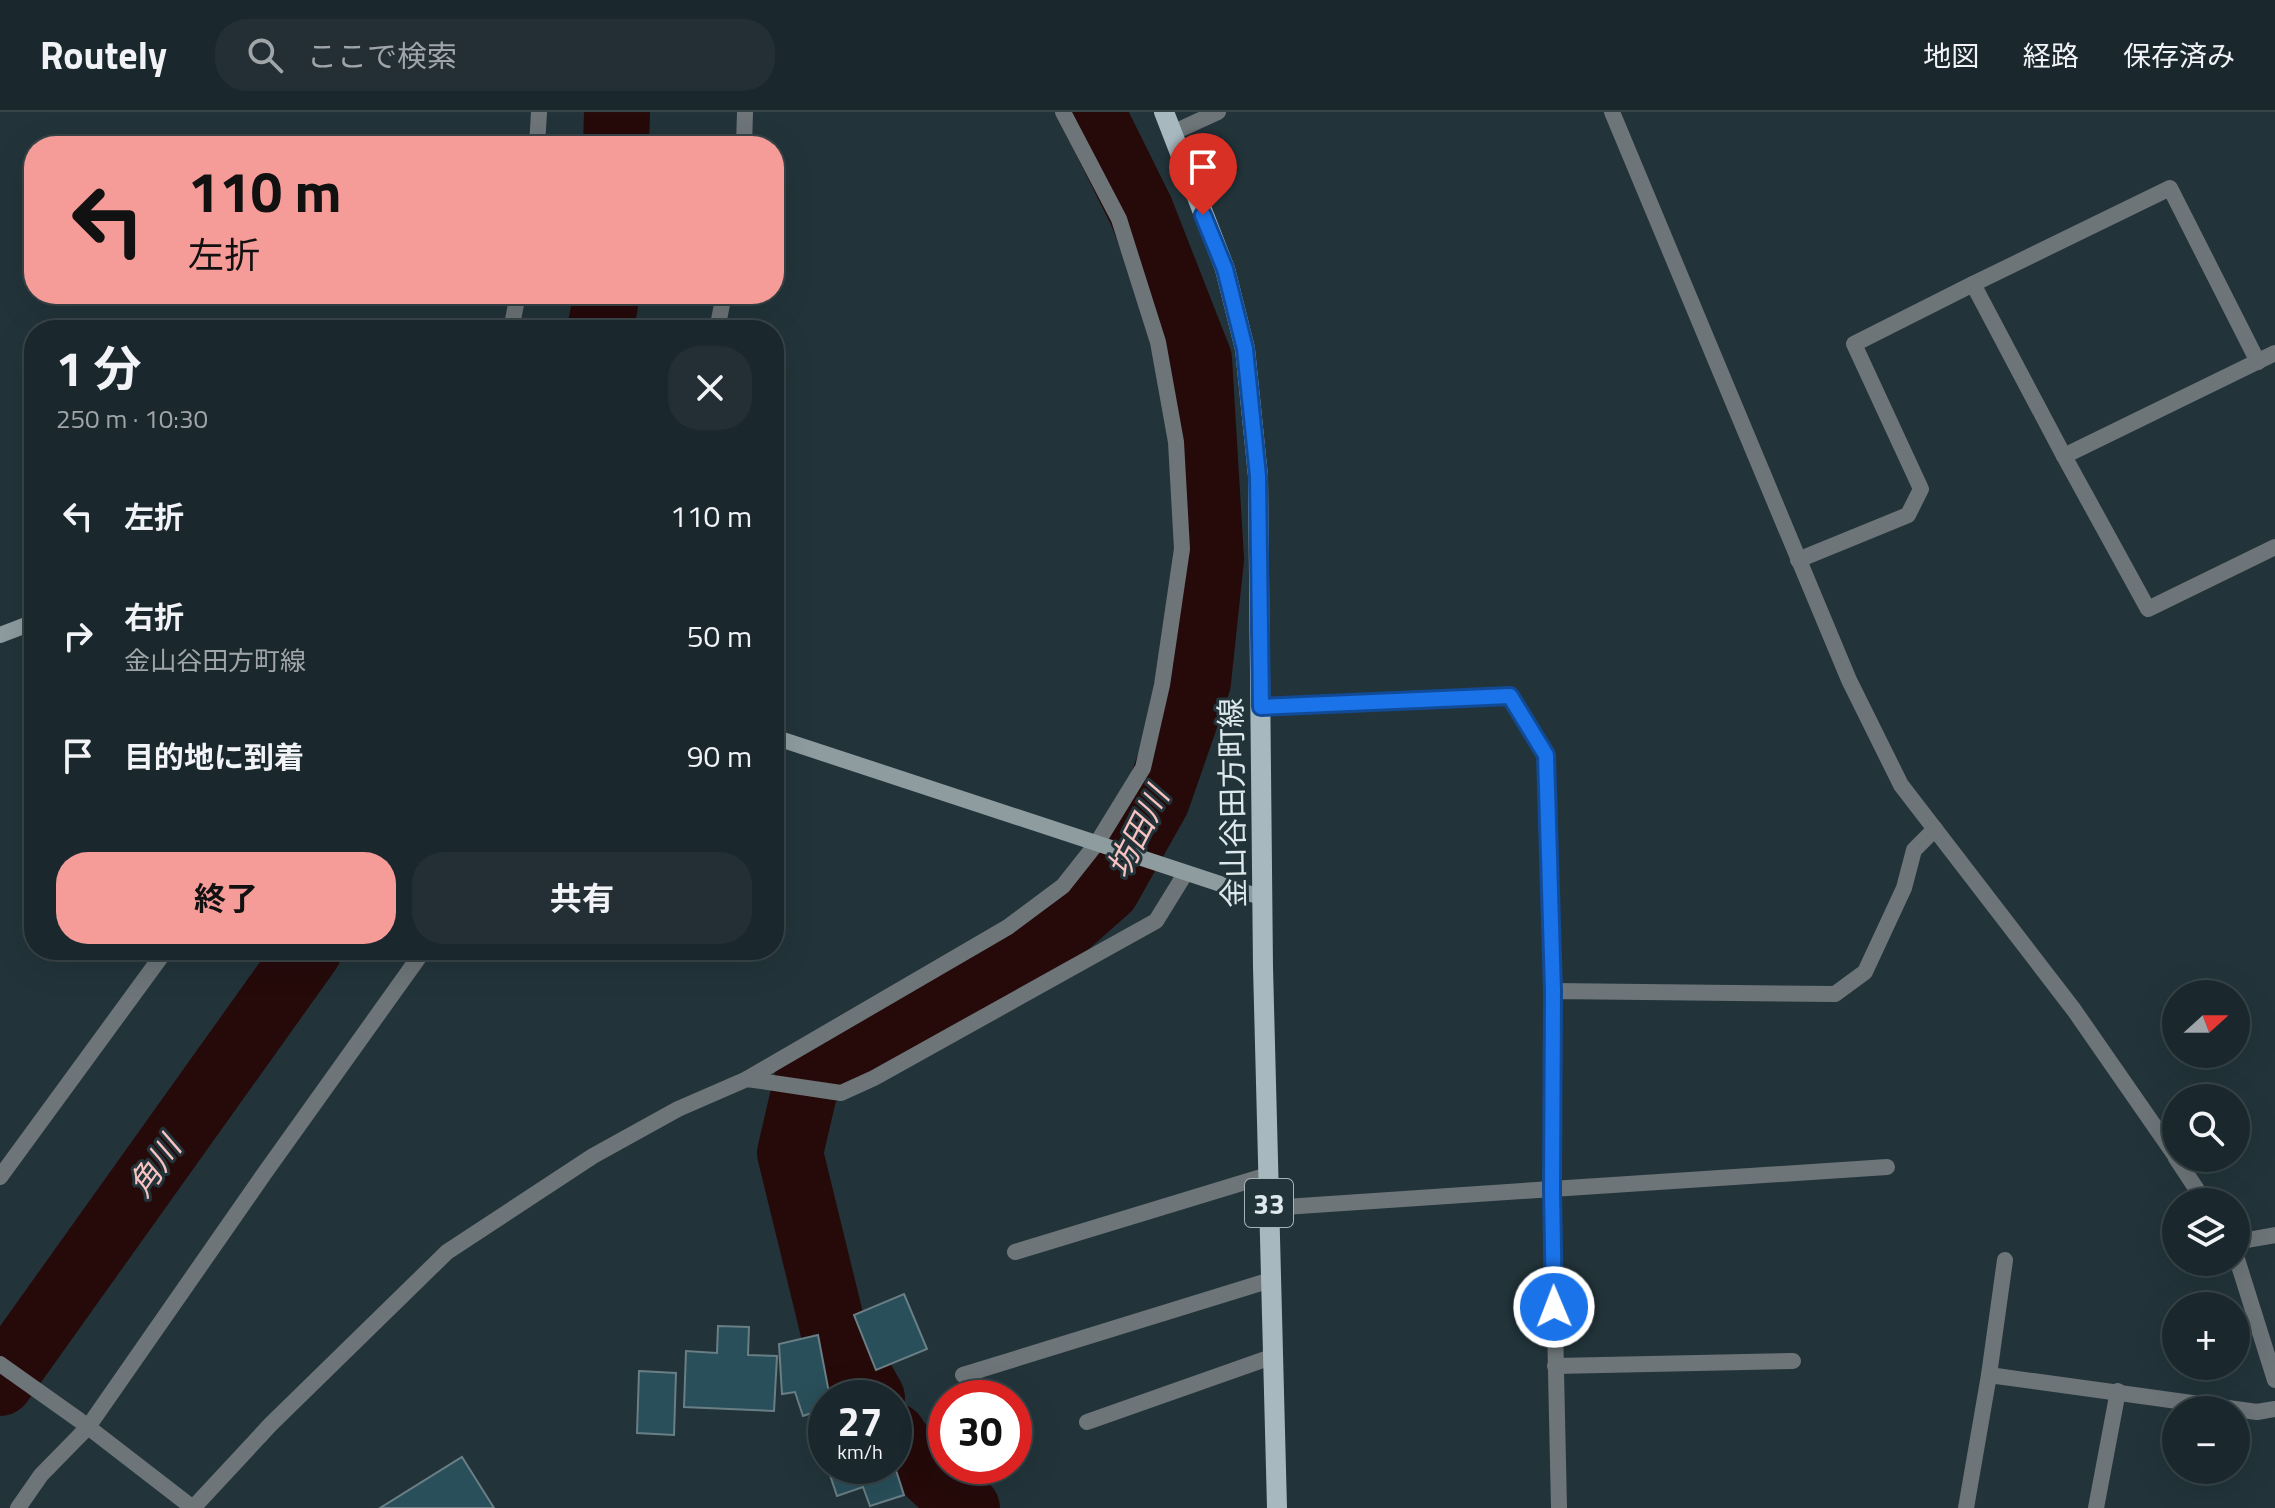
<!DOCTYPE html>
<html lang="ja">
<head>
<meta charset="utf-8">
<style>
	body { margin:0; font-family:"Titillium Web","Noto Sans JP",sans-serif; background:#232f34; color:#f1f3f6; height:100vh; display:flex; flex-direction:column; font-size:30px; white-space:nowrap }
	* { box-sizing:border-box; margin:0 }
	p { font-size:26px; color:#9fa5a9 }
	.icon { flex:none; width:44px; height:44px; fill:none; stroke:currentColor; stroke-width:2; stroke-linecap:round; stroke-linejoin:round }
	.map { position:relative; flex:1; overflow:hidden }
	.drawer { position:absolute; left:24px; top:208px; width:760px; height:640px; display:flex; flex-direction:column; background:#1a272c; border-radius:32px; box-shadow:0 8px 32px #0002,0 0 0 2px #384448 }
	.drawer>* { flex:none }
	.guide { position:absolute; left:24px; top:24px; width:760px; height:168px; border-radius:32px; box-shadow:0 8px 32px #0002,0 0 0 2px #384448; background:#f59b98; color:#111; overflow:hidden }
	.needle { width:52px; rotate:69deg }
	.tools { position:absolute; left:2162px; top:868px; display:grid; gap:16px }
	.tools a { display:grid; place-items:center; width:88px; height:88px; border-radius:50%; background:#1a272c; box-shadow:0 8px 32px #0002,0 0 0 2px #384448; font-size:40px }
	.speed { position:absolute; left:808px; top:1268px; display:flex; gap:16px; font-size:40px; font-weight:700; text-align:center }
	.speed>* { display:grid; place-content:center; width:104px; height:104px; border-radius:50%; background:#1a272c; box-shadow:0 8px 32px #0002,0 0 0 2px #384448; line-height:1 }
	.speed small { font-size:20px; font-weight:400 }
	.speed .limit { border:12px solid #d22; background:#fff; color:#111 }
	.pin { position:absolute; display:grid; place-items:center; width:68px; height:68px; color:#fff; margin:-82px -34px; border-radius:50% 50% 50% 0; rotate:-45deg; box-shadow:0 0 8px #0007 }
	.pin .icon { rotate:45deg }
	.me { position:absolute; width:88px; margin:-44px; rotate:359deg; stroke-linejoin:round; filter:drop-shadow(0 0 6px #0008) }
	.turn { display:flex; align-items:center; gap:28px; height:168px; padding:0 32px; font-size:36px }
	.turn .icon { width:104px; height:104px; stroke-width:2.5 }
	.turn b { display:block; font-size:56px; line-height:68px }
	.round { display:grid; place-items:center; flex:none; width:84px; height:84px; border-radius:32px; background:#232f34 }
	.overview { display:flex; align-items:center; justify-content:space-between; height:136px; padding:0 32px }
	h1 { font-size:48px; font-weight:700; line-height:60px }
	.action { display:flex; gap:16px; margin-top:auto; padding:16px 32px }
	.action a { flex:1; height:92px; border-radius:32px; background:#f59b98; color:#111; font-size:32px; font-weight:700; line-height:92px; text-align:center }
	.action a+a { background:#232f34; color:#f1f3f6 }
	ul { padding:0; list-style:none }
	li { display:flex; align-items:center; gap:24px; height:120px; padding:0 32px }
	li div { flex:1 }
	li b { display:block; font-size:30px }
	li em { font-style:normal }
	header { display:flex; align-items:center; gap:48px; box-sizing:border-box; height:112px; padding:0 40px; background:#1a272c; border-bottom:2px solid #384448 }
	header strong { font-size:38px }
	nav { display:flex; gap:44px; margin-inline-start:auto; font-size:28px }
	.search { width:560px; height:72px; background:#232f34; display:flex; align-items:center; gap:20px; box-sizing:border-box; padding:0 28px; border-radius:32px; color:#9fa5a9; font-size:30px }
	.map>svg:first-child { display:block }
	.lines { fill:none; stroke-linecap:round; stroke-linejoin:round }
	.river { stroke:#260a0a; stroke-width:66 }
	.building { fill:#294f5a; stroke:#6a7e85; stroke-width:2 }
	.street { stroke:#6d7578; stroke-width:16 }
	.secondary { stroke:#8e9ca0; stroke-width:16 }
	.primary { stroke:#a7b9bf; stroke-width:20 }
	.route-casing { stroke:#114b97; stroke-width:20 }
	.route { stroke:#1a73e8; stroke-width:14 }
	.labels { text-anchor:middle; dominant-baseline:central; stroke-width:6; stroke-linejoin:round; paint-order:stroke }
	.shield { fill:#22343a; stroke:#a6b3b7; stroke-width:2 }
	.shield-label { font-size:28px; font-weight:bold; fill:#dee9ed }
	.street-label { font-size:30px; fill:#dee9ed; stroke:#22343a }
	.water-label { font-size:32px; font-style:italic; fill:#f7c2bf; stroke:#22343a }
</style>
</head>
<body>
<header>
<strong>Routely</strong>
<div class="search"><svg class="icon" aria-label="search" viewBox="0 0 24 24"><circle cx="10" cy="10" r="6"/><path d="M15 15l6 6"/></svg>ここで検索</div>
<nav><a>地図</a><a>経路</a><a>保存済み</a></nav>
</header>
<div class="map">
<svg width="2275" height="1396" viewBox="0 0 2275 1396">
	<rect width="100%" height="100%" fill="#22343a"/>
	<g class="lines">
		<g class="river">
			<path d="M616,34L617,0"/>
			<path d="M600,218L607,182"/>
			<path d="M0,1271L309,838"/>
			<path d="M872,1286L833,1217L790,1041L806,972L843,941L1064,815L1107,777L1157,688L1198,570L1211,447L1199,247L1141,99L1092,0"/>
			<path d="M894,1324L898,1331L967,1396"/>
		</g>
	</g>
	<g class="building">
		<path d="M904,1182L927,1237L876,1258L854,1203Z"/>
		<path d="M718,1214L749,1215L748,1243L777,1244L774,1299L684,1295L686,1239L717,1241Z"/>
		<path d="M818,1223L830,1286H826V1296L803,1304L795,1280L782,1282L779,1232Z"/>
		<path d="M639,1259L676,1261L674,1323L637,1321Z"/>
		<path d="M826,1325V1352L818,1328Z"/>
		<path d="M462,1345L494,1396H380Z"/>
		<path d="M894,1352L904,1383L870,1394L863,1375L837,1384L827,1354H894Z"/>
	</g>
	<g class="lines">
		<g class="street">
			<path d="M1612,0L1849,568L1901,673L2074,898L2176,1045"/>
			<path d="M1172,21L1218,0"/>
			<path d="M537,34L539,0"/>
			<path d="M744,34L745,0"/>
			<path d="M511,218L518,182"/>
			<path d="M717,218L724,182"/>
			<path d="M2275,241L2064,344L2148,497L2275,435"/>
			<path d="M2064,344L1973,172L2170,76L2258,250"/>
			<path d="M1798,448L1908,403L1921,377L1854,232L1973,172"/>
			<path d="M1261,595L1510,584L1546,643L1553,879"/>
			<path d="M747,967L1008,815L1063,774L1097,731L1143,656L1162,573L1182,437L1176,330L1158,230L1119,107L1063,0"/>
			<path d="M2176,1046L2205,1090"/>
			<path d="M1887,1055L1552,1077L1553,879L1835,882L1865,860L1904,776L1914,738L1935,717"/>
			<path d="M0,1065L166,838"/>
			<path d="M1269,1096L1552,1077L1559,1396"/>
			<path d="M2236,1130L2275,1123"/>
			<path d="M1015,1140L1268,1063"/>
			<path d="M2236,1144L2275,1268"/>
			<path d="M0,1252L79,1308L193,1396"/>
			<path d="M1555,1254L1793,1249"/>
			<path d="M963,1263L1271,1168"/>
			<path d="M1989,1263L2005,1148"/>
			<path d="M1087,1310L1274,1244"/>
			<path d="M18,1396L41,1363L88,1315L264,1062L424,838"/>
			<path d="M193,1396L271,1312L447,1140L593,1044L678,997L747,967L841,981L874,966L1156,809L1185,762"/>
			<path d="M1966,1396L1989,1263L2257,1300L2275,1297"/>
			<path d="M2096,1396L2118,1279"/>
		</g>
		<g class="secondary">
			<path d="M0,523L34,510"/>
			<path d="M774,625L1263,786"/>
		</g>
		<path class="primary" d="M1164,0L1225,157L1245,237L1258,364L1263,855L1277,1396"/>
	</g>
	<g class="lines">
		<defs>
			<path id="route" d="M1203,103L1225,157L1245,237L1258,364L1261,595L1510,584L1546,643L1553,879L1552,1077L1554,1195"/>
		</defs>
		<use href="#route" class="route-casing"/>
		<use href="#route" class="route"/>
	</g>
	<g class="labels">
		<rect class="shield" x="1245" y="1067" width="48" height="48" rx="6"/>
		<g class="shield-label">
			<text x="1269" y="1091">33</text>
		</g>
		<g class="street-label">
			<text transform="translate(1232 691) rotate(-91)">金山谷田方町線</text>
		</g>
		<g class="water-label">
			<text transform="translate(1137 720) rotate(-63)">坊田川</text>
			<text transform="translate(154 1054) rotate(-55)">角川</text>
		</g>
	</g>
</svg>
<div class="tools">
<a><svg class="needle" viewBox="-14 -14 28 28"><path d="M0-13l5 13h-10z" fill="#e53935"/><path d="M0 13l5-13h-10z" fill="#9fa5a9"/></svg></a>
<a><svg class="icon" aria-label="search" viewBox="0 0 24 24"><circle cx="10" cy="10" r="6"/><path d="M15 15l6 6"/></svg></a>
<a><svg class="icon" aria-label="layers" viewBox="0 0 24 24"><path d="M12 4l9 5-9 5-9-5zM3 14l9 5 9-5"/></svg></a>
<a>+</a>
<a>−</a>
</div>
<div class="speed"><div>27<small>km/h</small></div><div class="limit">30</div></div>
<div class="pin" style="left:1203px;top:103px;background:#d93025"><svg class="icon" aria-label="arrive" viewBox="0 0 24 24"><path d="M6 21V4h12l-3 4 3 4H6"/></svg></div>
<svg class="me" style="left:1554px;top:1195px" viewBox="-20 -20 40 40"><circle r="17" fill="#1a73e8" stroke="#fff" stroke-width="3"/><path d="M0-11L8 9 0 5-8 9z" fill="#fff"/></svg>
<div class="guide">
<div class="turn"><svg class="icon" aria-label="left" viewBox="0 0 24 24"><path d="M17 20v-9H6M10 6l-5 5 5 5"/></svg><div><b>110 m</b>左折</div></div>
</div>
<section class="drawer">
<div class="overview"><div><h1>1 分</h1><p>250 m · 10:30</p></div><a class="round"><svg class="icon" aria-label="close" viewBox="0 0 24 24"><path d="M6 6l12 12M18 6L6 18"/></svg></a></div>
<ul>
<li><svg class="icon" aria-label="left" viewBox="0 0 24 24"><path d="M17 20v-9H6M10 6l-5 5 5 5"/></svg><div><b>左折</b></div><em>110 m</em></li>
<li><svg class="icon" aria-label="right" viewBox="0 0 24 24"><path d="M7 20v-9h11M14 6l5 5-5 5"/></svg><div><b>右折</b><p>金山谷田方町線</p></div><em>50 m</em></li>
<li><svg class="icon" aria-label="arrive" viewBox="0 0 24 24"><path d="M6 21V4h12l-3 4 3 4H6"/></svg><div><b>目的地に到着</b></div><em>90 m</em></li>
</ul>
<div class="action"><a>終了</a><a>共有</a></div>
</section>
</div>
</body>
</html>
